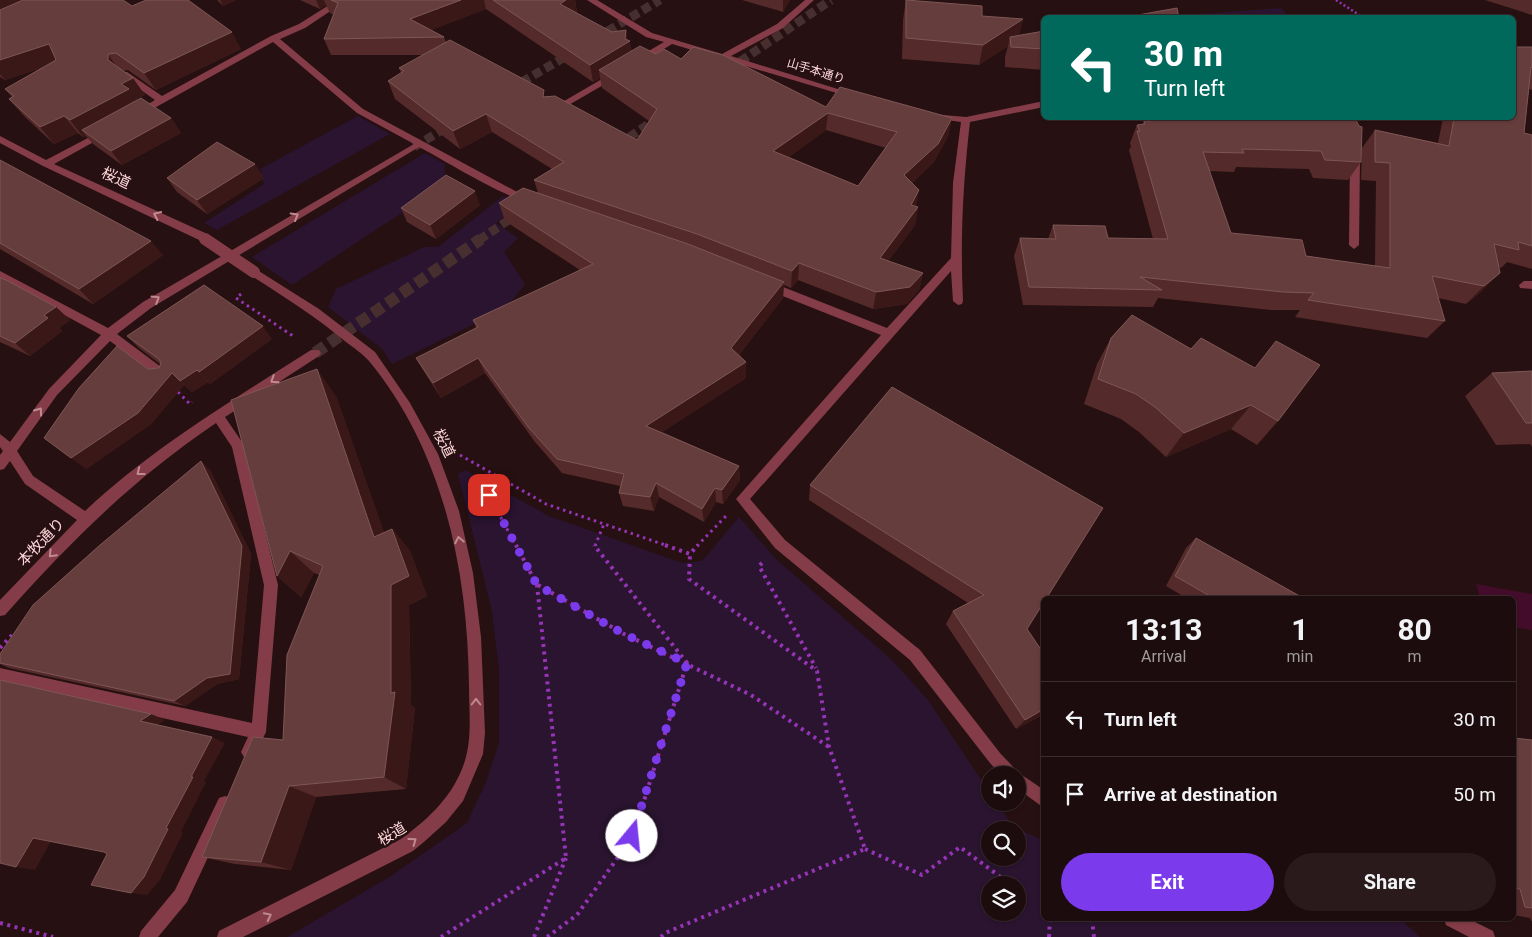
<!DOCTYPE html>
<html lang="en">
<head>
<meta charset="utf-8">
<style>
	body { margin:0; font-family:Roboto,"Noto Sans JP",sans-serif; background:#2a1a1b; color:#f1f3f6; height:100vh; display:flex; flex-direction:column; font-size:19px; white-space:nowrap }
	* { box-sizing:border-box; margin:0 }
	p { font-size:16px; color:#a09b9d }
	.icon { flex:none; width:28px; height:28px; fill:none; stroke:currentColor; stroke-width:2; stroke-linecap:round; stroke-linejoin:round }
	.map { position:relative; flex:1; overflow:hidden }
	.sheet { position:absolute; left:1041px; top:596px; width:475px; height:325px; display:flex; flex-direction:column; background:#1d0c0d; border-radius:8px; box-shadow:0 1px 4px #0004,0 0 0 1px #3b2c2e }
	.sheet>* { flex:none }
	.guide { position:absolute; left:1041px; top:15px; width:475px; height:105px; border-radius:8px; box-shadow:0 1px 4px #0004,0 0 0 1px #3b2c2e; background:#00695c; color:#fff; overflow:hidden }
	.buttons { position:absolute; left:981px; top:766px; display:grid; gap:10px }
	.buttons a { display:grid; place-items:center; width:45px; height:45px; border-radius:50%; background:#1d0c0d; box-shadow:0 1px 4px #0004,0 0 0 1px #3b2c2e; font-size:25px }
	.pin { position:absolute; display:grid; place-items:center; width:42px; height:42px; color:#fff; margin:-21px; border-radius:10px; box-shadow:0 2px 8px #0006 }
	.me { position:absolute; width:55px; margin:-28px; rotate:17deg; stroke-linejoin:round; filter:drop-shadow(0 0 4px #0008) }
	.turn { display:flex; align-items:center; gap:18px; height:105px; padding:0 20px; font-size:22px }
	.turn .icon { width:65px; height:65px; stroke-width:2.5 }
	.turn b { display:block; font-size:35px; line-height:42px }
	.eta { display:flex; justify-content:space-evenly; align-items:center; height:85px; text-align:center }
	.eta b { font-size:30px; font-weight:700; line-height:35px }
	.action { display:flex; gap:10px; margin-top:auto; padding:10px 20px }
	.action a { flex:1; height:58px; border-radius:30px; background:#7c3aed; color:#fff; font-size:20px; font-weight:700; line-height:58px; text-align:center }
	.action a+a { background:#2a1a1b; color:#f1f3f6 }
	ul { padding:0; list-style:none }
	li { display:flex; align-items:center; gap:15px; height:75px; padding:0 20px; border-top:1px solid #3b2c2e }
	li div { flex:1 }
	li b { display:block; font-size:19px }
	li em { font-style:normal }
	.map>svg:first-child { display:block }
	.green { fill:#2a1430; fill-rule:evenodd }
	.water { fill:#440c2b }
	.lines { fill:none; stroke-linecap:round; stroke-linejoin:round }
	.minor-tunnel-far1 { stroke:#472e2f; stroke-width:9; stroke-dasharray:9 4.5; stroke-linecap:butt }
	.minor-tunnel { stroke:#472e2f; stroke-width:12; stroke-dasharray:12 5.5; stroke-linecap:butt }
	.path-far2 { stroke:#9534b5; stroke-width:2.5; stroke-dasharray:2 2.5; stroke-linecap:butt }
	.path-far1 { stroke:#9534b5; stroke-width:3; stroke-dasharray:2.5 4; stroke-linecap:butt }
	.path { stroke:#9534b5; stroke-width:4; stroke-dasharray:3 4.5; stroke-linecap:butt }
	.minor { fill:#843d48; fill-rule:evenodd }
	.minor-bridge-far1 { stroke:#843d48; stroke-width:9 }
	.minor-bridge { stroke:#843d48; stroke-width:12 }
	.wall { fill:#542b2a; fill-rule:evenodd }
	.shaded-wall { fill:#3a1818 }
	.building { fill:#663d3d; stroke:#7e5656; fill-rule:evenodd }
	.oneway { stroke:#c18a91 }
	.route { stroke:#7c3aed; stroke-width:9; stroke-dasharray:0 16.2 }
	.labels { text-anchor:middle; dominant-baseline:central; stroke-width:5; stroke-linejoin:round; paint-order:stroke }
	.far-street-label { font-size:12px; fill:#fed7da; stroke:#271011 }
	.street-label { font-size:15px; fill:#fed7da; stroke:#271011 }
</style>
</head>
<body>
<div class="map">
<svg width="1532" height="937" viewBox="0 0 1532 937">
	<rect width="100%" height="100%" fill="#271011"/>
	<g class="green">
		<path d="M1281,8L1289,17L1200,18L1198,14Z"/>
		<path d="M358,116L390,134L217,230L204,223L264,184L260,169Z"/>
		<path d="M425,153L445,164L444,185L292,285L252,257Z"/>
		<path d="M503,196L521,204L496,223L518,238L504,252L525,284L505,309L392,364L382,349L328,307L336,289L424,247H438Z"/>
		<path d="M465,470L549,516L682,563L702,561L739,517L776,559L892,660L928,700L990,793V802L997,803L1013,826L1044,841V919H1400L1420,937H287L391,876L467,823L486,782L499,743V669L492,611L458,474ZM990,830H1018V858H990ZM990,885H1018V912H990Z"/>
	</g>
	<path class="water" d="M1476,584L1532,594V630L1514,627V599H1480Z"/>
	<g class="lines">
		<g class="minor-tunnel-far1">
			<path d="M596,38L660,0"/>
			<path d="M729,69L831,0"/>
			<path d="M510,89L575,51"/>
			<path d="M618,145L659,117"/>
			<path d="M414,147L452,124"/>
			<path d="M479,240L519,213"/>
		</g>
		<path class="minor-tunnel" d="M315,353L481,239"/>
		<path class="path-far2" d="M1336,0L1364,18"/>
		<g class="path-far1">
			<path d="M241,294L236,298L293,336L291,337"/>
			<path d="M178,392L190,404L192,402"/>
			<path d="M460,455L546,504L668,546"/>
			<path d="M502,479L489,495L516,546"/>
			<path d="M595,546L604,524"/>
			<path d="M697,546L726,516"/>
		</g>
		<g class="path">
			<path d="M665,545L690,554L698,545"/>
			<path d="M762,563L759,566L816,668"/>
			<path d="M538,585L624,634L751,695L829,747"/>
			<path d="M0,648L12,635"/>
			<path d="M865,849L922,875L960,847L1010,884"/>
			<path d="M1092,919L1094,937"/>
			<path d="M0,923L53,937"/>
			<path d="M441,937L566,858L537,585L516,545"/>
			<path d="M534,937L566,858"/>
			<path d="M547,937L577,915L633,836L687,663L594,545"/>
			<path d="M661,937L665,933L865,849L829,747L817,671L689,579L690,554"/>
			<path d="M1049,937L1050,919"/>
		</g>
		<g class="minor">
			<path d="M337,0H347L305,28L280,39L363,109L519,193L533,198V202C518,206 437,156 419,147L151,308L117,334L169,373L171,376L169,379H161L110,341L57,395L17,451L33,476L85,511C153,447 233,400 311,350H319L321,353L319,356L225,417L244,445L278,585L266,732L254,757L249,760L244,757L241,752L248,737L0,682V668L252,723L264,585L232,447L216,423C132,480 72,540 5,615L0,616V600L77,520L25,484L10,461L4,469L0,470V455L3,451L0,447V434L10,442L49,389L101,335L0,280V271L108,328L143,302L414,144L357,113L273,42L140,116L137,117L132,114L155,100L121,76V72H127L162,96L271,36L299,24Z"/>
			<path d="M587,0H597L652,33L722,54L777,24L805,0H814L783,28L731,56L857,95L850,97L672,44L641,63H635V59L664,42L646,37Z"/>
			<path d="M614,72L618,75L617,77L555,113L552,114L547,111Z"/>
			<path d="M1044,101V107L970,122C963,182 960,241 963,301L962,304L958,305L953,301L951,271L750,499L785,540L920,650L1000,753L1019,773L1044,790V808L1018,789V775H1001L990,763L910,660L775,548L736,499L881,335L765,289L764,286L765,283H773L887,328L951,258L953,183L961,122L932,118V114L966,117Z"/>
			<path d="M105,129L110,132L108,134L54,164L205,233V239H197L43,166L0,143V136L46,160Z"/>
			<path d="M1355,152L1360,155L1359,245L1354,249L1349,245L1350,155Z"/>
			<path d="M254,268L319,309L375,352L410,403L438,454L459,511L473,573L481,637L485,733L483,754L463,801L446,822L425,841L413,851L243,937H217L219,931L401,839C427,820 450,799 462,769C473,742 469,715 469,687C468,572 444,452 369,361C363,354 354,348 346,342C316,317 283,296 250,275V269Z"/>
			<path d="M1524,281H1532V289L1520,288L1519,285Z"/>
			<path d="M225,796L231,798L233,804L187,902L158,937H139L141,931L175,890L219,798Z"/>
			<path d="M1444,919H1469L1493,931L1495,937H1469L1446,925Z"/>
		</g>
		<path class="minor-bridge-far1" d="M201,236L207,240"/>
		<path class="minor-bridge" d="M205,239L254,272"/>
	</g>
	<g class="wall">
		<path d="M0,0L132,6L241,49L156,90L128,70L122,71L145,95L136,99L137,100L171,118L181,133L122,165L93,144L86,136L83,137L78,133L54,144L24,116L9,99L12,97L5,89L41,68L5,80L0,77Z"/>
		<path d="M217,0H236L223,6Z"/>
		<path d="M300,0H575L577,12L576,13L612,32L626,30L627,40L632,51L656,54L681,59L826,107L952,118L948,136L934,162L912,183L916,206L918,207L915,225L888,261L923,273L919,290L907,304L873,309L798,280L791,288L784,285L783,298L739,355L746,362V378L662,432L739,466L740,480L723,504L716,502L704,522L659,497L654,511L623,506L619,493L620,486L562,473L535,442L485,373L441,398L425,373L416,358L476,328L473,320L580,270L505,221L499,203L538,193L534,180L552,169L492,132L460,149L395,99L388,81L401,73L399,68L424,55H331L324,39L334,15L330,13L326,5L320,9ZM486,9L593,82L600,78L602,88L649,121L637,140L546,97L446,42L444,37L431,30ZM826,130L886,148L858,186L789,157Z"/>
		<path d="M742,0H790L783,12Z"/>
		<path d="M906,0L982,16L1023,19L1019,35L1044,31V70L1005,67V57L1008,46L979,65L902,59L903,20Z"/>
		<path d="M1485,0H1532V15Z"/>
		<path d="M1532,47V90L1529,89L1524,133L1532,135V269L1507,262L1501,268L1498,267L1482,291L1466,304L1438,298L1445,321L1427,338L1295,317L1300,310H1271L1158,298L1153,307L1023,305L1014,256L1020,238L1048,239L1053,225L1108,238L1153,239L1129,150L1131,147L1130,143L1137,125L1142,124L1144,121H1148L1150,118L1193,119V118H1355L1361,162L1348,180L1313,178L1309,169L1236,167L1234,172L1209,171L1231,233L1306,256L1375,266L1376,181L1361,180L1362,148L1375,130L1438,143L1443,118H1514Z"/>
		<path d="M0,160L163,255L93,304L0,249Z"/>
		<path d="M167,178H264L207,214L177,192Z"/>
		<path d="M480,205L436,239L407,222L401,208Z"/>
		<path d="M0,278L56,307L70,320L59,328L62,331L30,356L0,342Z"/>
		<path d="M1132,315L1278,421L1257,445L1231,429L1166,457L1139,432L1121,419L1084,404L1097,364L1111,338Z"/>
		<path d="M127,336L272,339L210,384L208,382L192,392L184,385L151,424L86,469L148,369L159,368L160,364L139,348Z"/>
		<path d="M1532,371V447L1530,444L1496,445L1465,396L1492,373Z"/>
		<path d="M892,387L1027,629L1044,654V714L1016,729L946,624L953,611L968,603L809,500L810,485Z"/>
		<path d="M336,396L384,533L392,529L410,551L427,596L409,605L411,705L415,708L406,789L316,797L291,870L235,864L202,857L283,740L320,575L314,573L301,597L277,576Z"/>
		<path d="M210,470L251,554L239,679L217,684L185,706L9,668L0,664V654Z"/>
		<path d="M1196,538L1305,599H1188L1166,586L1186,548Z"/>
		<path d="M1514,738L1532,740V922L1530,918L1514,915Z"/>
	</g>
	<g class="shaded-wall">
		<path d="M0,0H54L0,23Z"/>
		<path d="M220,0H236L223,6Z"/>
		<path d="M316,0H324L326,5L320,9Z"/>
		<path d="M461,0H484L486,9L416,36L410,19Z"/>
		<path d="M566,0H575L577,12L563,21L560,4Z"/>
		<path d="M783,0H790L783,12Z"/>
		<path d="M1023,19L1018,40L1010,37L1008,46L979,65L983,45Z"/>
		<path d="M626,30L627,43L630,41L633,58L599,70L600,78L593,82L590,65L625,39Z"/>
		<path d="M232,32L241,49L156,90L144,73Z"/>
		<path d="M49,44L62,61L5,80L0,74V60Z"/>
		<path d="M108,54L120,71L108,60Z"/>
		<path d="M133,78L145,95L136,99L141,106L82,130L86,136L83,137L70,120L121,84Z"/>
		<path d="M828,113L826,130L773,169V151Z"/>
		<path d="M486,114L492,132L460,149L453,131Z"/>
		<path d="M64,116L78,133L54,144L40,127Z"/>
		<path d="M171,118L181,133L122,165L111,151Z"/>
		<path d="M952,118L948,136L934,162L902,192L904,175Z"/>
		<path d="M255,164L264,178L207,214L197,200Z"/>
		<path d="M919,190L916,208L911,205Z"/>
		<path d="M475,191L480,205L436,239L430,225Z"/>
		<path d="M918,207L915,225L878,275L880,258Z"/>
		<path d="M151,241L163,255L93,304L79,289Z"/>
		<path d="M799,263L798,280L791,288L792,271Z"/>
		<path d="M923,273L919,290L907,304L873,309L876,292Z"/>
		<path d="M1500,273L1482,291L1466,304L1484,286Z"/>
		<path d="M784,282L783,298L732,364L731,348Z"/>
		<path d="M56,307L70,320L59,328L62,331L30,356L15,343L44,315Z"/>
		<path d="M263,326L272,339L210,384L199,372Z"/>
		<path d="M478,358L485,373L441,398L433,383Z"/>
		<path d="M746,362V378L650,440L646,426Z"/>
		<path d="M317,369L336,396L393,559L374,537Z"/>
		<path d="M197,370L208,382L192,392L180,381Z"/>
		<path d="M172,373L184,385L151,424L86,469L71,458Z"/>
		<path d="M1251,405L1231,429L1166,457L1184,433Z"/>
		<path d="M201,461L210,470L251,554L239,679L217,684L185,706L174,701Z"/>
		<path d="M739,466L740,480L723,504L722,490Z"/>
		<path d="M656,483L659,497L654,511L650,497Z"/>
		<path d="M715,488L716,502L704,522L702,509Z"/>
		<path d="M392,529L410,551L427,596L409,605L411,705L415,708L406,789L384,777Z"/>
		<path d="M290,551L314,573L301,597L277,576Z"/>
		<path d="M1044,709V714L1016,729L1025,720Z"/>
		<path d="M151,714L165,720L155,727L140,721Z"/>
		<path d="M212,737L225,743L204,781L206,782L181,832L183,833L160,880L147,895L131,893L166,828L191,777Z"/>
		<path d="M289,786L316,797L291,870L261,862Z"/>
		<path d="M33,838L51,841L35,870L16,867Z"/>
	</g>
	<g class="building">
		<path d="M23,0H123L132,6L146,0H188L232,32L144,73L116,53L108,54V60L133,78L121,84L129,89L70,120L64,116L40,127L9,99L14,96L5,89L56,60L49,44L0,60V10Z"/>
		<path d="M331,0H461L410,19L444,37L324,39L338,3Z"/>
		<path d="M493,0H566L560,4L612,32L626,30L625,39L630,41L590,65Z"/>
		<path d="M906,0L982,6V16L1023,19L983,45L906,38Z"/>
		<path d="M1177,8L1179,18H1121Z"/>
		<path d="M1044,31V49L1011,47L1010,37Z"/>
		<path d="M450,40L544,90L543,97L555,96L637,140L657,109L599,70L640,46L656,54L664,49L681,59L693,47L723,55L826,107L840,87L952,118L938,144L904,175L919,190L911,205L918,207L880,258L923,273L910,287L876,292L799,263L792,271L697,234L534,180L564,162L486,114L453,131L388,81L404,71L399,68ZM828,113L897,132L858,186L773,151Z"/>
		<path d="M1514,47H1532V68L1531,67L1524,133L1532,135V246L1518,242L1519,250L1494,244L1500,273L1484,286L1432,276L1445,321L1308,300L1314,293L1283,292L1140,277L1162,290L1029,287L1020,238L1056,239L1053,225L1105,226L1108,238L1168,239L1137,131H1140L1137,125L1145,124L1144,121H1151L1150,118L1208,120V118H1355L1359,126L1362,127L1361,162L1325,160L1321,151L1242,149L1244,153L1203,152L1231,233L1302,240L1306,256L1390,268V163L1375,162V130L1449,146L1454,118H1514Z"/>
		<path d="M141,98L171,118L111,151L82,130Z"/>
		<path d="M217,142L255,164L197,200L167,178Z"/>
		<path d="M0,160L151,241L79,289L0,243Z"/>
		<path d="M446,175L475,191L430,225L401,208Z"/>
		<path d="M523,188L688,244L784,282L731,348L746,362L646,426L739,466L722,490L715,488L702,509L656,483L650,497L619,493L624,474L557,459L529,428L478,358L433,383L416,358L478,327L473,320L593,264L499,203Z"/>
		<path d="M0,278L6,280L56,307L44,315L48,318L15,343L0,336Z"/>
		<path d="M204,285L263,326L199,372L197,370L180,381L172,373L138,413L71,458L44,438L79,388L117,346L148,369L159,368L161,363L159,359L127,336Z"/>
		<path d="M1132,315L1191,349L1201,338L1255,368L1276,341L1320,365L1278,421L1251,405L1184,433L1155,407L1136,394L1098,379L1111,338Z"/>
		<path d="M317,369L374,537L392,529L409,576L391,585V693L395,692L384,777L289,786L261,862L202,857L253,737L283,740L287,655L323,566L290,551L277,576L231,400Z"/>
		<path d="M1532,371V423H1526L1492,373Z"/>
		<path d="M892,387L1103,508L1046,599H1044V602L1027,629L1044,654V709L1025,720L953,611L984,595L810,485Z"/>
		<path d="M201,461L242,546L230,674L207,678L174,701L0,663V654L33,605L100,545Z"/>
		<path d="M1196,538L1305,599H1215L1175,576Z"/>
		<path d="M0,680L151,714L140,721L212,737L191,777H193L166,828L168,829L144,877L131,893L91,885L107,854L104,852L33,838L16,867L0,863Z"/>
		<path d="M1514,738L1532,740V908L1525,907L1520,889L1514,888Z"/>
	</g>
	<defs><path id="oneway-chevron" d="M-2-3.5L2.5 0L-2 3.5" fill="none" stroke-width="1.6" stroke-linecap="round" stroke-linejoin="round" transform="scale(1.25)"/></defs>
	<g class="oneway">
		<use href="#oneway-chevron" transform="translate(157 215) rotate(-155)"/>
		<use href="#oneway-chevron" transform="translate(295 216) rotate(-30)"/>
		<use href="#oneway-chevron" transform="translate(156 299) rotate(-32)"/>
		<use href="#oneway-chevron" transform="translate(274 380) rotate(147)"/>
		<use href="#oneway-chevron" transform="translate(39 411) rotate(-54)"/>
		<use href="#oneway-chevron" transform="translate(140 472) rotate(142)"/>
		<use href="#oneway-chevron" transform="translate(459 540) rotate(-101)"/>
		<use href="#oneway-chevron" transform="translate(52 554) rotate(134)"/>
		<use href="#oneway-chevron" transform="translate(476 702) rotate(-90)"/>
		<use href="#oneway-chevron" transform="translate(413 841) rotate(-36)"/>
		<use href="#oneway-chevron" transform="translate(268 916) rotate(-26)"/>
	</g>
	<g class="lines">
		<path class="route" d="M489,495L537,585L624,634L687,663L632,836"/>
	</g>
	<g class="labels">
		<g class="far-street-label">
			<text transform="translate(816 71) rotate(17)">山手本通り</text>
		</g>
		<g class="street-label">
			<text transform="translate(116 178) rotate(25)">桜道</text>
			<text transform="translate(444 443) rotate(63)">桜道</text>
			<text transform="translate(41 542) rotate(-46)">本牧通り</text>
			<text transform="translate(392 834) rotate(-31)">桜道</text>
		</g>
	</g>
</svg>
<div class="buttons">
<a><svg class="icon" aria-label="sound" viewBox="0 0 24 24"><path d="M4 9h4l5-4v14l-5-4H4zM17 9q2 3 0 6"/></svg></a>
<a><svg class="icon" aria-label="search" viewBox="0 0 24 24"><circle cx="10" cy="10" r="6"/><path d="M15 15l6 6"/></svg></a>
<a><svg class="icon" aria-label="layers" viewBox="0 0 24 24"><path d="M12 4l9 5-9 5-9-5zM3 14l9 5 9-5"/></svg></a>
</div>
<div class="pin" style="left:489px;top:495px;background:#d93025"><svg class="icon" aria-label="arrive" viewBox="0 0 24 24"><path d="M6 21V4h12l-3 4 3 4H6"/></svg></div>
<svg class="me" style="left:632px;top:836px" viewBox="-20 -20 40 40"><circle r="19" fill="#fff"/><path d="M0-13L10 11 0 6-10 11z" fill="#7c3aed"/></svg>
<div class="guide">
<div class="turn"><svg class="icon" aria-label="left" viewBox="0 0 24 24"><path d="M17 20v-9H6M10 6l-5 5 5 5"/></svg><div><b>30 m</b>Turn left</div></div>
</div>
<section class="sheet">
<div class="eta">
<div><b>13:13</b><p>Arrival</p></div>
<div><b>1</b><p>min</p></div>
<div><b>80</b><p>m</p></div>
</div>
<ul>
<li><svg class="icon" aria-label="left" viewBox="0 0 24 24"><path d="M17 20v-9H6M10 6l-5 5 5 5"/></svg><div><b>Turn left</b></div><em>30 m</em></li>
<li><svg class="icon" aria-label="arrive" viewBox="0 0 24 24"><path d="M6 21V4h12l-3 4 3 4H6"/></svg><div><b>Arrive at destination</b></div><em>50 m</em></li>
</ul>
<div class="action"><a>Exit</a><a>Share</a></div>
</section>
</div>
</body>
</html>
